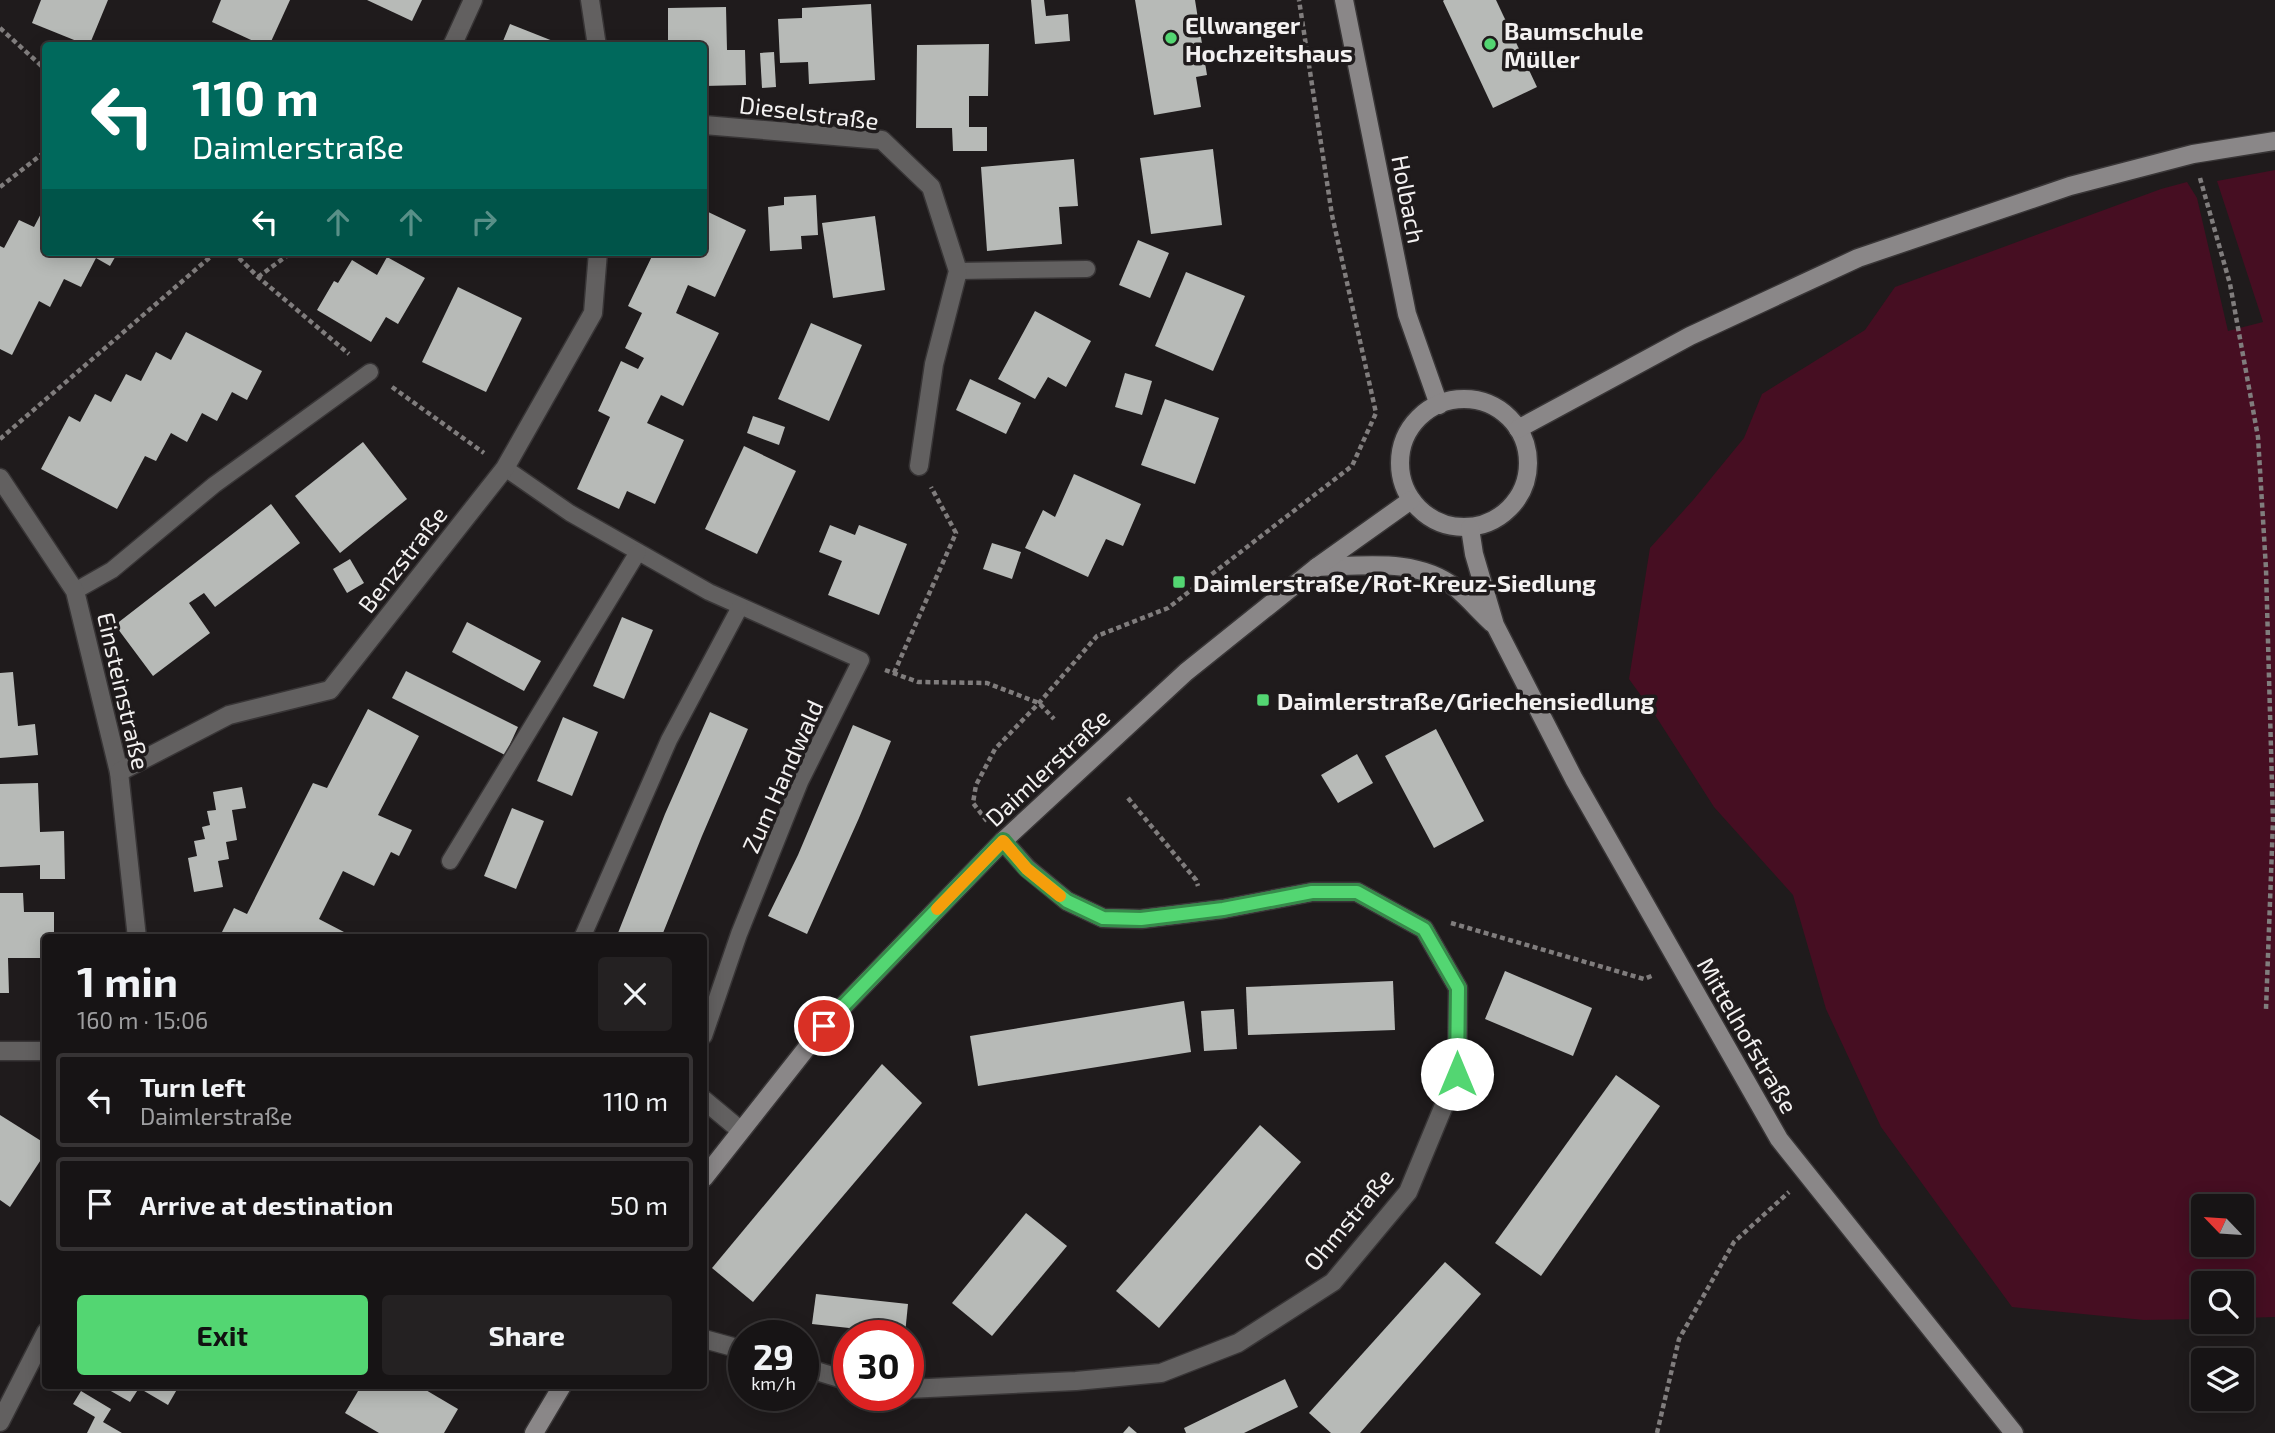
<!DOCTYPE html>
<html lang="en">
<head>
<meta charset="utf-8">
<style>
	body { margin:0; font-family:"Exo 2",sans-serif; background:#242122; color:#f1f3f6; height:100vh; display:flex; flex-direction:column; font-size:26px; white-space:nowrap }
	* { box-sizing:border-box; margin:0 }
	p { font-size:23px; color:#9e9ea0 }
	.icon { flex:none; width:38px; height:38px; fill:none; stroke:currentColor; stroke-width:2; stroke-linecap:round; stroke-linejoin:round }
	.map { position:relative; flex:1; overflow:hidden }
	.sheet { position:absolute; left:42px; top:934px; width:665px; height:455px; display:flex; flex-direction:column; background:#171415; border-radius:7px; box-shadow:0 4px 18px #0003,0 0 0 2px #363334 }
	.sheet>* { flex:none }
	.banner { position:absolute; left:42px; top:42px; width:665px; height:214px; border-radius:7px; box-shadow:0 4px 18px #0003,0 0 0 2px #363334; background:#00695c; color:#fff; overflow:hidden }
	.needle { width:46px; rotate:295deg }
	.controls { position:absolute; left:2191px; top:1194px; display:grid; gap:14px }
	.controls a { display:grid; place-items:center; width:63px; height:63px; border-radius:7px; background:#171415; box-shadow:0 4px 18px #0003,0 0 0 2px #363334; font-size:35px }
	.speed { position:absolute; left:728px; top:1320px; display:flex; gap:14px; font-size:35px; font-weight:700; text-align:center }
	.speed>* { display:grid; place-content:center; width:91px; height:91px; border-radius:50%; background:#171415; box-shadow:0 4px 18px #0003,0 0 0 2px #363334; line-height:1 }
	.speed small { font-size:18px; font-weight:400 }
	.speed .limit { border:10px solid #d22; background:#fff; color:#111 }
	.pin { position:absolute; display:grid; place-items:center; width:60px; height:60px; color:#fff; margin:-30px; border:4px solid #fff; border-radius:50%; box-shadow:0 2px 7px #0007 }
	.me { position:absolute; width:77px; margin:-38px; rotate:0deg; stroke-linejoin:round; filter:drop-shadow(0 0 5px #0008) }
	.turn { display:flex; align-items:center; gap:24px; height:147px; padding:0 35px; font-size:32px }
	.turn .icon { width:91px; height:91px; stroke-width:2.5 }
	.turn b { display:block; font-size:49px; line-height:60px }
	.lanes { display:flex; align-items:center; height:66px; padding:0 35px; background:#0003; justify-content:center; gap:35px; direction:ltr }
	.lanes .off { opacity:.35 }
	.round { display:grid; place-items:center; flex:none; width:74px; height:74px; border-radius:7px; background:#242122 }
	.overview { display:flex; align-items:center; justify-content:space-between; height:119px; padding:0 35px }
	h1 { font-size:42px; font-weight:700; line-height:52px }
	.button { display:flex; gap:14px; margin-top:auto; padding:14px 35px }
	.button a { flex:1; height:80px; border-radius:7px; background:#53d672; color:#111; font-size:28px; font-weight:700; line-height:80px; text-align:center }
	.button a+a { background:#242122; color:#f1f3f6 }
	ul { padding:0; list-style:none }
	li { display:flex; align-items:center; gap:21px; height:94px; margin:0 14px 10px; padding:0 21px; border:4px solid #363334; border-radius:7px }
	li div { flex:1 }
	li b { display:block; font-size:26px }
	li em { font-style:normal }
	.map>svg:first-child { display:block }
	.green { fill:#460e22; fill-rule:evenodd }
	.building { fill:#b7bab7 }
	.lines { fill:none; stroke-linecap:round; stroke-linejoin:round }
	.lane-casing { stroke:#383536; stroke-width:19 }
	.street-casing { stroke:#383536; stroke-width:21 }
	.secondary-casing { stroke:#383536; stroke-width:21 }
	.path { stroke:#807d7d; stroke-width:4.5; stroke-dasharray:5 3.5; stroke-linecap:butt }
	.lane { stroke:#626060; stroke-width:16 }
	.street { stroke:#626060; stroke-width:18 }
	.secondary { stroke:#8a8788; stroke-width:18 }
	.route-casing { stroke:#368b4a; stroke-width:18 }
	.route { stroke:#53d672; stroke-width:12 }
	.slow { stroke:#f59e0b; stroke-width:12 }
	.poi-dot { fill:#53d672; stroke:#1f1b1c; stroke-width:2.5 }
	.labels { text-anchor:middle; dominant-baseline:central; stroke-width:7; stroke-linejoin:round; paint-order:stroke }
	.poi-label { font-size:24px; font-weight:bold; fill:#f3f1f1; stroke:#1f1b1c; text-anchor:start }
	.street-label { font-size:24px; fill:#f3f1f1; stroke:#1f1b1c }
</style>
</head>
<body>
<div class="map">
<svg width="2275" height="1433" viewBox="0 0 2275 1433">
	<rect width="100%" height="100%" fill="#1f1b1c"/>
	<path class="green" d="M2275,170V1317L2242,1318V1283H2203V1319L2144,1320L2012,1307L1881,1127L1826,1009L1793,895L1714,807L1655,715L1629,679L1650,548L1694,499L1744,438L1762,394L1865,330L1895,287L2161,189L2187,182L2197,198L2228,331L2263,322L2217,181ZM2203,1206H2242V1244H2203Z"/>
	<g class="building">
		<path d="M41,0H108L89,46L32,23Z"/>
		<path d="M221,0H290L269,46H264L212,22Z"/>
		<path d="M367,0H422L412,21Z"/>
		<path d="M1031,0H1044L1046,16L1068,14L1070,41L1035,44Z"/>
		<path d="M1135,0H1195L1207,75L1196,77L1201,107L1154,115Z"/>
		<path d="M1444,0H1496L1537,87L1493,108L1443,1Z"/>
		<path d="M871,4L875,80L809,84L808,62L780,63L778,19L802,18V8Z"/>
		<path d="M726,7L727,50H745L746,85L704,86V46H668V8Z"/>
		<path d="M510,24L558,43L557,46H501Z"/>
		<path d="M989,44L988,96H969V127H987V151H953L952,128H916L917,45Z"/>
		<path d="M774,52L776,87L762,88L760,53Z"/>
		<path d="M1213,149L1222,225L1151,234L1140,158Z"/>
		<path d="M1074,159L1078,206L1059,207L1062,244L987,251L981,167Z"/>
		<path d="M816,195L818,235L801,236L802,249L770,251L768,207L784,205V197Z"/>
		<path d="M46,204V252H118L110,266L96,258L81,287L64,279L50,307L39,301L12,355L0,349V246L4,248L19,220L34,227Z"/>
		<path d="M704,210L746,230L715,297L688,285L676,313L719,333L683,406L661,395L647,423L684,440L655,504L627,491L619,509L577,489L610,417L598,411L621,361L638,369L644,358L625,348L642,313L628,306L654,252H704Z"/>
		<path d="M875,216L885,290L833,298L822,223Z"/>
		<path d="M1138,240L1169,253L1150,298L1119,285Z"/>
		<path d="M387,257L425,278L398,324L386,317L371,342L317,310L334,281L338,283L352,260L377,275Z"/>
		<path d="M1186,272L1245,296L1213,371L1155,346Z"/>
		<path d="M458,287L522,318L486,392L422,362Z"/>
		<path d="M1035,311L1091,341L1066,387L1048,377L1035,399L998,379Z"/>
		<path d="M811,323L862,345L829,421L778,399Z"/>
		<path d="M186,332L262,371L247,400L232,392L217,421L202,413L187,442L171,433L156,461L145,456L117,509L41,469L69,416L80,422L95,394L111,402L126,374L141,381L156,352L171,360Z"/>
		<path d="M1125,373L1152,381L1142,415L1115,407Z"/>
		<path d="M970,379L1021,403L1006,434L956,410Z"/>
		<path d="M1165,399L1219,418L1195,484L1141,465Z"/>
		<path d="M753,416L785,427L779,445L747,433Z"/>
		<path d="M363,442L407,499L340,553L295,496Z"/>
		<path d="M744,446L796,471L757,554L705,529Z"/>
		<path d="M1074,474L1141,504L1123,546L1106,539L1088,577L1025,548L1043,510L1055,517Z"/>
		<path d="M271,504L300,543L215,607L204,593L189,603L210,633L153,676L115,625Z"/>
		<path d="M830,525L855,535L859,525L907,544L879,615L828,595L842,561L819,552Z"/>
		<path d="M992,543L1021,552L1012,579L983,569Z"/>
		<path d="M350,559L364,583L347,593L333,569Z"/>
		<path d="M622,617L653,630L624,699L593,686Z"/>
		<path d="M467,622L541,661L524,691L452,652Z"/>
		<path d="M406,671L518,727L505,755L392,698Z"/>
		<path d="M13,672L18,726L35,724L38,755L0,758V673Z"/>
		<path d="M368,709L419,736L378,815L412,830L399,856L391,852L374,886L343,871L319,919L344,932L342,938H219L234,908L247,914L313,783L327,788Z"/>
		<path d="M710,712L748,729L702,836L661,938H616L665,814Z"/>
		<path d="M563,717L598,732L572,796L537,781Z"/>
		<path d="M853,725L891,741L859,818L807,934L768,916L798,855Z"/>
		<path d="M1436,729L1484,821L1434,848L1385,756Z"/>
		<path d="M1357,754L1373,783L1338,803L1321,775Z"/>
		<path d="M38,783L40,832L64,831L65,879H40V865L0,867V784Z"/>
		<path d="M242,787L246,808L232,810L237,840L226,842L229,859L218,861L223,887L194,892L188,858L197,856L194,841L205,839L202,827L210,825L207,811L216,810L213,792Z"/>
		<path d="M512,808L544,821L516,889L484,876Z"/>
		<path d="M0,893H23L24,912H54V938H46V958H8L9,993H0Z"/>
		<path d="M1505,971L1592,1008L1573,1056L1485,1019Z"/>
		<path d="M1393,981L1395,1030L1248,1035L1246,987Z"/>
		<path d="M1184,1001L1191,1052L978,1086L970,1036Z"/>
		<path d="M1234,1009L1237,1049L1204,1051L1201,1011Z"/>
		<path d="M882,1064L922,1103L753,1302L712,1268Z"/>
		<path d="M1616,1075L1660,1106L1541,1276L1495,1243Z"/>
		<path d="M0,1115L46,1144V1152L10,1207L0,1200Z"/>
		<path d="M1260,1125L1301,1162L1159,1328L1116,1291Z"/>
		<path d="M1026,1213L1067,1246L992,1336L952,1303Z"/>
		<path d="M1445,1262L1481,1294L1360,1433H1331L1309,1413Z"/>
		<path d="M816,1294L908,1304L905,1334L812,1324Z"/>
		<path d="M1285,1379L1298,1407L1244,1433H1186L1184,1428Z"/>
		<path d="M102,1386H179L168,1405L139,1388L130,1402Z"/>
		<path d="M361,1386H419L458,1409L444,1433H379L345,1413Z"/>
		<path d="M81,1391L111,1409L103,1422L122,1433H87L95,1417L73,1404Z"/>
		<path d="M1129,1426L1137,1433H1123Z"/>
	</g>
	<g class="lines">
		<defs>
			<g id="lane">
				<path d="M958,271L1087,269"/>
				<path d="M505,468L570,513L709,592L861,660L800,782L739,934L704,1036"/>
				<path d="M75,591L112,570L214,485L370,372"/>
				<path d="M450,861L638,552"/>
				<path d="M582,938L669,740L740,607"/>
			</g>
			<g id="street">
				<path d="M590,0L597,46"/>
				<path d="M452,46L473,0"/>
				<path d="M704,125L882,140L931,187L958,271L934,364L919,466"/>
				<path d="M0,478L75,591L119,772L137,938"/>
				<path d="M119,772L229,715L330,690L505,468L593,313L598,252"/>
				<path d="M0,1051H46"/>
				<path d="M704,1100L740,1130"/>
				<path d="M704,1339L744,1350"/>
				<path d="M803,1367L849,1381"/>
				<path d="M908,1389L1076,1381L1161,1373L1238,1343L1333,1282L1408,1192L1457,1074L1458,988L1424,929L1357,892H1312L1223,909L1141,919L1103,918L1067,901L1027,868L1003,841"/>
				<path d="M0,1422L46,1332"/>
			</g>
			<g id="secondary">
				<path d="M1344,0L1407,314L1439,405"/>
				<circle cx="1464" cy="463" r="64"/>
				<path d="M1518,429L1690,336L1858,258L2070,186L2193,154L2275,141"/>
				<path d="M1470,528L1474,554L1495,625L1574,779L1779,1139L2014,1433"/>
				<path d="M1317,567C1364,566 1416,557 1456,588C1469,599 1480,612 1492,623"/>
				<path d="M704,1178L824,1026L1003,841L1186,672L1317,567L1411,500"/>
				<path d="M534,1433L562,1386"/>
			</g>
		</defs>
		<use href="#lane" class="lane-casing"/>
		<use href="#street" class="street-casing"/>
		<use href="#secondary" class="secondary-casing"/>
		<g class="path">
			<path d="M0,28L46,70"/>
			<path d="M2200,178L2230,284L2258,437L2266,569L2273,821L2266,1009"/>
			<path d="M0,187L46,151"/>
			<path d="M233,252L258,277L349,354"/>
			<path d="M258,277L292,252"/>
			<path d="M392,387L484,453"/>
			<path d="M0,439L216,252"/>
			<path d="M885,670L918,682L987,683L1039,703L1054,719"/>
			<path d="M894,673L956,533L931,487"/>
			<path d="M1128,798L1196,880L1198,886"/>
			<path d="M987,821L973,803L976,785L995,749L1039,703L1097,636L1168,608L1352,466L1376,413L1332,215L1299,0"/>
			<path d="M1451,923L1644,979L1654,975"/>
			<path d="M1657,1433L1679,1339L1734,1242L1789,1192"/>
		</g>
		<use href="#lane" class="lane"/>
		<use href="#street" class="street"/>
		<use href="#secondary" class="secondary"/>
	</g>
	<g class="lines">
		<defs>
			<path id="route" d="M824,1026L1003,841L1027,869L1067,901L1103,918L1141,919L1223,909L1312,892H1357L1424,929L1458,988L1457,1074"/>
		</defs>
		<use href="#route" class="route-casing"/>
		<use href="#route" class="route"/>
		<path class="slow" d="M937,909L1003,841L1027,869L1060,896"/>
	</g>
	<g class="poi-dot">
		<circle cx="1171" cy="38" r="7"/>
		<circle cx="1490" cy="44" r="7"/>
		<rect x="1172" y="575" width="14" height="14" rx="3.5"/>
		<rect x="1256" y="693" width="14" height="14" rx="3.5"/>
	</g>
	<g class="labels">
		<g class="poi-label">
			<text x="1185" y="24">Ellwanger<tspan x="1185" dy="28">Hochzeitshaus</tspan></text>
			<text x="1504" y="30">Baumschule<tspan x="1504" dy="28">Müller</tspan></text>
			<text x="1193" y="582">Daimlerstraße/Rot-Kreuz-Siedlung</text>
			<text x="1277" y="700">Daimlerstraße/Griechensiedlung</text>
		</g>
		<g class="street-label">
			<text transform="translate(809 112) rotate(7)">Dieselstraße</text>
			<text transform="translate(1409 199) rotate(79)">Holbach</text>
			<text transform="translate(402 559) rotate(-52)">Benzstraße</text>
			<text transform="translate(124 691) rotate(77)">Einsteinstraße</text>
			<text transform="translate(1047 767) rotate(-43)">Daimlerstraße</text>
			<text transform="translate(782 776) rotate(-66)">Zum Handwald</text>
			<text transform="translate(1748 1035) rotate(60)">Mittelhofstraße</text>
			<text transform="translate(1348 1219) rotate(-50)">Ohmstraße</text>
		</g>
	</g>
</svg>
<div class="controls">
<a><svg class="needle" viewBox="-14 -14 28 28"><path d="M0-13l5 13h-10z" fill="#e53935"/><path d="M0 13l5-13h-10z" fill="#9e9ea0"/></svg></a>
<a><svg class="icon" aria-label="search" viewBox="0 0 24 24"><circle cx="10" cy="10" r="6"/><path d="M15 15l6 6"/></svg></a>
<a><svg class="icon" aria-label="layers" viewBox="0 0 24 24"><path d="M12 4l9 5-9 5-9-5zM3 14l9 5 9-5"/></svg></a>
</div>
<div class="speed"><div>29<small>km/h</small></div><div class="limit">30</div></div>
<div class="pin" style="left:824px;top:1026px;background:#d93025"><svg class="icon" aria-label="arrive" viewBox="0 0 24 24"><path d="M6 21V4h12l-3 4 3 4H6"/></svg></div>
<svg class="me" style="left:1457px;top:1074px" viewBox="-20 -20 40 40"><circle r="19" fill="#fff"/><path d="M0-13L10 11 0 6-10 11z" fill="#53d672"/></svg>
<div class="banner">
<div class="turn"><svg class="icon" aria-label="left" viewBox="0 0 24 24"><path d="M17 20v-9H6M10 6l-5 5 5 5"/></svg><div><b>110 m</b>Daimlerstraße</div></div>
<div class="lanes"><svg class="icon" aria-label="left" viewBox="0 0 24 24"><path d="M17 20v-9H6M10 6l-5 5 5 5"/></svg><svg class="icon off" aria-label="ahead" viewBox="0 0 24 24"><path d="M12 20V5M6 11l6-6 6 6"/></svg><svg class="icon off" aria-label="ahead" viewBox="0 0 24 24"><path d="M12 20V5M6 11l6-6 6 6"/></svg><svg class="icon off" aria-label="right" viewBox="0 0 24 24"><path d="M7 20v-9h11M14 6l5 5-5 5"/></svg></div>
</div>
<section class="sheet">
<div class="overview"><div><h1>1 min</h1><p>160 m · 15:06</p></div><a class="round"><svg class="icon" aria-label="close" viewBox="0 0 24 24"><path d="M6 6l12 12M18 6L6 18"/></svg></a></div>
<ul>
<li><svg class="icon" aria-label="left" viewBox="0 0 24 24"><path d="M17 20v-9H6M10 6l-5 5 5 5"/></svg><div><b>Turn left</b><p>Daimlerstraße</p></div><em>110 m</em></li>
<li><svg class="icon" aria-label="arrive" viewBox="0 0 24 24"><path d="M6 21V4h12l-3 4 3 4H6"/></svg><div><b>Arrive at destination</b></div><em>50 m</em></li>
</ul>
<div class="button"><a>Exit</a><a>Share</a></div>
</section>
</div>
</body>
</html>
